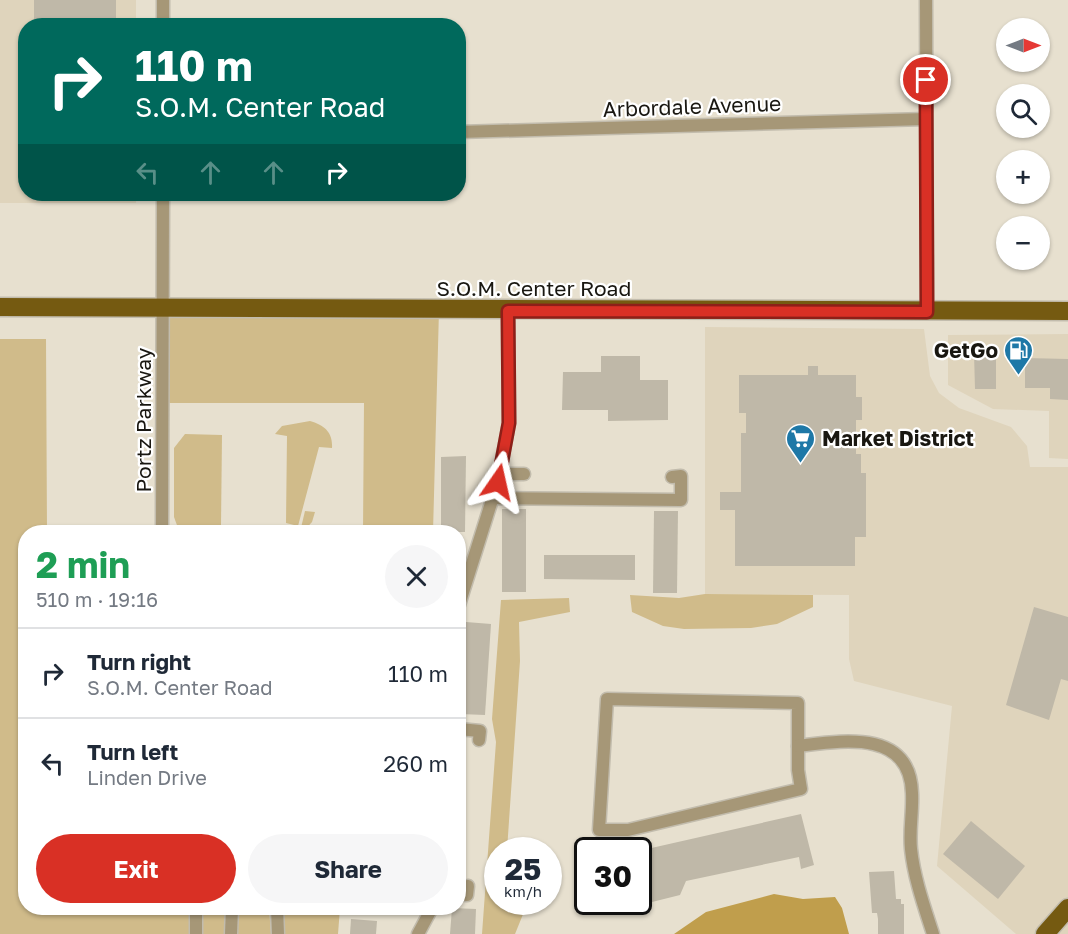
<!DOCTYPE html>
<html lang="en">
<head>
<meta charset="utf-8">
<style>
	body { margin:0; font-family:"Golos Text",sans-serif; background:#f6f6f7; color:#1f2937; height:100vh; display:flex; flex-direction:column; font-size:22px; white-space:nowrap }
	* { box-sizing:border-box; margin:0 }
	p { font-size:20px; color:#747a83 }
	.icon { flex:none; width:33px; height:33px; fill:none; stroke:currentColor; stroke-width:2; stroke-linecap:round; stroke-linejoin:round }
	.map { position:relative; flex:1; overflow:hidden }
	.drawer { position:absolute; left:18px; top:525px; width:448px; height:390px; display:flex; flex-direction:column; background:#fff; border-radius:24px; box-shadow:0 2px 4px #0004 }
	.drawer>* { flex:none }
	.hud { position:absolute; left:18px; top:18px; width:448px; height:183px; border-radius:24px; box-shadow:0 2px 4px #0004; background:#00695c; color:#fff; overflow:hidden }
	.needle { width:39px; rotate:90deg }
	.controls { position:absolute; left:996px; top:18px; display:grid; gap:12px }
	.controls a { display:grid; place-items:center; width:54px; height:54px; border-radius:50%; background:#fff; box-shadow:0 2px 4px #0004; font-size:30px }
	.speed { position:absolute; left:484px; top:837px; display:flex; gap:12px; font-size:30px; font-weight:700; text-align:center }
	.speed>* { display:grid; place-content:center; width:78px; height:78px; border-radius:50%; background:#fff; box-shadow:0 2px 4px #0004; line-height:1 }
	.speed small { font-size:15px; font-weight:400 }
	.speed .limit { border:3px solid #111; border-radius:9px; background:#fff; color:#111 }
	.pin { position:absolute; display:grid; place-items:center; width:51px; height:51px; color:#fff; margin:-26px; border:3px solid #fff; border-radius:50%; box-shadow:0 2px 6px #0007 }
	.me { position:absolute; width:66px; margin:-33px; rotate:11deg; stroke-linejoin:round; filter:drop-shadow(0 0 4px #0008) }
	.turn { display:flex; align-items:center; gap:21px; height:126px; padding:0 18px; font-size:27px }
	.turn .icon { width:78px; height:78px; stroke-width:2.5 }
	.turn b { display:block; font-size:42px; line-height:51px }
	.lanes { display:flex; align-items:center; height:57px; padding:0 18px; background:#0003; justify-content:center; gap:30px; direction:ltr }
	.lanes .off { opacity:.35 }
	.round { display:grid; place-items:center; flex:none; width:63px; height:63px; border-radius:32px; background:#f6f6f7 }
	.overview { display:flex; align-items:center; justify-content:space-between; height:102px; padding:0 18px }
	h1 { font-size:36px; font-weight:700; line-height:45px; color:#1e9e55 }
	.cta { display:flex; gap:12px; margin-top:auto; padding:12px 18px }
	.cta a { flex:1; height:69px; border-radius:36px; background:#d93025; color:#fff; font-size:24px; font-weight:700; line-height:69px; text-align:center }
	.cta a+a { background:#f6f6f7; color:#1f2937 }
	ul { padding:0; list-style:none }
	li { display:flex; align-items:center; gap:18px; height:90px; padding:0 18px; border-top:2px solid #e0e1e3 }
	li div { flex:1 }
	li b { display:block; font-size:22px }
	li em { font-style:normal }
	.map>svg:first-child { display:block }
	.built { fill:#dfd4bc }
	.green { fill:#d0bb8a }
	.water { fill:#c09e4c }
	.building { fill:#bfb8a8 }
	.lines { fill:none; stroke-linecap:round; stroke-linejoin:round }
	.street-casing { stroke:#c2bcad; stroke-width:15 }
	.primary-casing { stroke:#c2bcad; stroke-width:21 }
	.street { stroke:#a69777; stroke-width:12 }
	.primary { stroke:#755a11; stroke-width:18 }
	.route-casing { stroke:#8d1f18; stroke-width:15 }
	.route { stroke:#d93025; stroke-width:10 }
	.labels { text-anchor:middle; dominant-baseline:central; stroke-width:4.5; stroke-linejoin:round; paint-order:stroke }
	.street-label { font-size:21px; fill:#191711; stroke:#fff }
	.poi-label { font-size:21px; font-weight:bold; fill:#191711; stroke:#fff; text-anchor:end }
</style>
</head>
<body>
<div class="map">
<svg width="1068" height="934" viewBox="0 0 1068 934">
	<rect width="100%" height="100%" fill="#e7e0cf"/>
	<g class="built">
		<path d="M0,0H136V25L26,26V194H136V203H0Z"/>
		<path d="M705,327L924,329L930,376L939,393L959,408L1011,427L1027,446L1030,467H1068V934H1016L937,866L952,706L854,681L849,659V595L705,594Z"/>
		<path d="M1068,334V459L1049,458V411L993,409L948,385V335Z"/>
	</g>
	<g class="green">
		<path d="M163,307L439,310L433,532H363L364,403H162Z"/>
		<path d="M0,339H46L47,532H26V908H269L271,934H0Z"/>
		<path d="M310,421C324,425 333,432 332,448L319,447L298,526L286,523L287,436L275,434L282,426Z"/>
		<path d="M185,434L222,435L221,526L200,531L178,528L174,517V448Z"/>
		<path d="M305,511L315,512L312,522L303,532H300Z"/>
		<path d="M705,594L813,595V607L777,624L751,628L684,629L663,626L632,612L630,595L679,598Z"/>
		<path d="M569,598L570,612L519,622L520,661L507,850H498V902H528L515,934H482L496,742L492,719L501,600Z"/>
		<path d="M283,908H340L338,934H285Z"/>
	</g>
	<path class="water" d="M774,894L803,899L835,897L842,908L849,934H674L706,912Z"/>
	<g class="building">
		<rect x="34" y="0" width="82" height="26"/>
		<path d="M974,353H996V389H975Z"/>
		<path d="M601,356H640V380H668V420L608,421V410H562L563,372H601Z"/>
		<path d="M1025,358L1068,359V400L1050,399V388H1025Z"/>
		<path d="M808,366H818V375H856V397H862V420H856V454H861V473H866V537H855V566H735V510H720V492H741V433H746V413H739V375H808Z"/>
		<path d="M466,456L465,532H441V457Z"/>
		<rect x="502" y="509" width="24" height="83"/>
		<path d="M654,511H678L677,593H653Z"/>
		<path d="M544,555H635V580L544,579Z"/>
		<path d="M1034,607L1068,617V681L1061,679L1049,720L1006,705Z"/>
		<path d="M466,622L491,624L485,715L460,714Z"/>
		<path d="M801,814L814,865L801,869L799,857L686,881L680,895L652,902L641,854L647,849Z"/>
		<path d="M971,821L1025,866L998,899L943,854Z"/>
		<path d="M894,871L896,899H901V904H904V934H878V919L877,913H872L869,872Z"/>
		<path d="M452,908L476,909L475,934H450Z"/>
		<path d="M351,919L377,921L376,934H350Z"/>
	</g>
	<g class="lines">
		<defs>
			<g id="street">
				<path d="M926,0L927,312"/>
				<path d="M163,26V0"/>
				<path d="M459,132L926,119"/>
				<path d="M500,474H524"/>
				<path d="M492,498L681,500V476L672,477"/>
				<path d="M162,532L163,194"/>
				<path d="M459,605L498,481L509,423L508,311"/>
				<path d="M607,699L798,703V770L801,789L628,830H599Z"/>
				<path d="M459,729L480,731L479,740"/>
				<path d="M798,746C840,741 910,728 912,793C913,812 909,830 911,849C914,878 924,906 933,934"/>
				<path d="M459,894L467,895L468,886"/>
				<path d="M196,908V934"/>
				<path d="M277,908L278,934"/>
				<path d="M231,934L232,908"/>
				<path d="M418,934L432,908"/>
			</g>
			<g id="primary">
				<path d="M0,307L1068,311"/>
				<path d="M1045,934L1068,908"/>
			</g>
		</defs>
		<use href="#street" class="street-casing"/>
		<use href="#primary" class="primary-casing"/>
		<use href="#street" class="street"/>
		<use href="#primary" class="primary"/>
	</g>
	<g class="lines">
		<defs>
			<path id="route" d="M498,482L509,423L508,311L927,312L926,80"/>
		</defs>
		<use href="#route" class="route-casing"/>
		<use href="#route" class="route"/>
	</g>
	<defs>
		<symbol id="fuel-pin" viewBox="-11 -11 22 30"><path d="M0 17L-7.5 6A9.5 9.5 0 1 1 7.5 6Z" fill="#1e78a7" stroke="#fff"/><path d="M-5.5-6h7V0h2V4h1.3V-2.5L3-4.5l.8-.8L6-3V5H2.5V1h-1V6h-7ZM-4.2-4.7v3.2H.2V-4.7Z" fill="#fff"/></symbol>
		<symbol id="supermarket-pin" viewBox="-11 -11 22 30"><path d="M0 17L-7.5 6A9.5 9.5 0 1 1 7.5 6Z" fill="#1e78a7" stroke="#fff"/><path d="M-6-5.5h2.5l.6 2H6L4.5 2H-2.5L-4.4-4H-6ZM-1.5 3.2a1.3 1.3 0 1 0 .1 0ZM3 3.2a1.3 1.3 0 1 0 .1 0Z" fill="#fff"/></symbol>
	</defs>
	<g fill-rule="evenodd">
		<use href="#fuel-pin" x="1002" y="334" width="33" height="45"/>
		<use href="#supermarket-pin" x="784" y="422" width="33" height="45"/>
	</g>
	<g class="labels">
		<g class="street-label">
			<text transform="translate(692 106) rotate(-2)">Arbordale Avenue</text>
			<text x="534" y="288">S.O.M. Center Road</text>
			<text transform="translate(143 420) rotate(-90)">Portz Parkway</text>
		</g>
		<g class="poi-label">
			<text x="998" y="350">GetGo</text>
			<text x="822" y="438" text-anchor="start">Market District</text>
		</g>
	</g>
</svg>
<div class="controls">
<a><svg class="needle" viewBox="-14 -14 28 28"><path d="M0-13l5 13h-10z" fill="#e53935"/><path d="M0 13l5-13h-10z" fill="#747a83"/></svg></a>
<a><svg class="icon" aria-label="search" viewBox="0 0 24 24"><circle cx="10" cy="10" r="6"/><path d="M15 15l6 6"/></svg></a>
<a>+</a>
<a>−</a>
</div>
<div class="speed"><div>25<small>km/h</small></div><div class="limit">30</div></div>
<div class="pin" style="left:926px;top:80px;background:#d93025"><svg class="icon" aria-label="arrive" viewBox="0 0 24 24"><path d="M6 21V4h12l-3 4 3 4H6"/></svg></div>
<svg class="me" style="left:498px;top:482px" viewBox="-20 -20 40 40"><path d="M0-17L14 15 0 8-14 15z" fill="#d93025" stroke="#fff" stroke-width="4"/></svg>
<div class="hud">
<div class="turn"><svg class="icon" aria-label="right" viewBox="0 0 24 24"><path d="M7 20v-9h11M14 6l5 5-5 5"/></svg><div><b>110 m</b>S.O.M. Center Road</div></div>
<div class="lanes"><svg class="icon off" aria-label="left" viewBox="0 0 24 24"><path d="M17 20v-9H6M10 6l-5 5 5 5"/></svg><svg class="icon off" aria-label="ahead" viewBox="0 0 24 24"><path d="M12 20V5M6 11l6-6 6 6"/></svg><svg class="icon off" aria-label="ahead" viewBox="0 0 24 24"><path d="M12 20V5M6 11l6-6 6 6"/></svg><svg class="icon" aria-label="right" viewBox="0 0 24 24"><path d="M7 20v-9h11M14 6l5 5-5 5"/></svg></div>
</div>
<section class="drawer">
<div class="overview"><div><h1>2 min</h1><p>510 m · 19:16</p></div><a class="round"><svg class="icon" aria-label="close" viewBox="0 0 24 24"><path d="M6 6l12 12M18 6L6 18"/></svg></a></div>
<ul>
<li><svg class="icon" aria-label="right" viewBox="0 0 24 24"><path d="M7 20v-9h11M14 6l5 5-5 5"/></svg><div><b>Turn right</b><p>S.O.M. Center Road</p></div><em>110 m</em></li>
<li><svg class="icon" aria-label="left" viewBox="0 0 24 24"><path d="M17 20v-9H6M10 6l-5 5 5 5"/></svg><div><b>Turn left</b><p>Linden Drive</p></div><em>260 m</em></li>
</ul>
<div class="cta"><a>Exit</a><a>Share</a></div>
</section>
</div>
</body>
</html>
